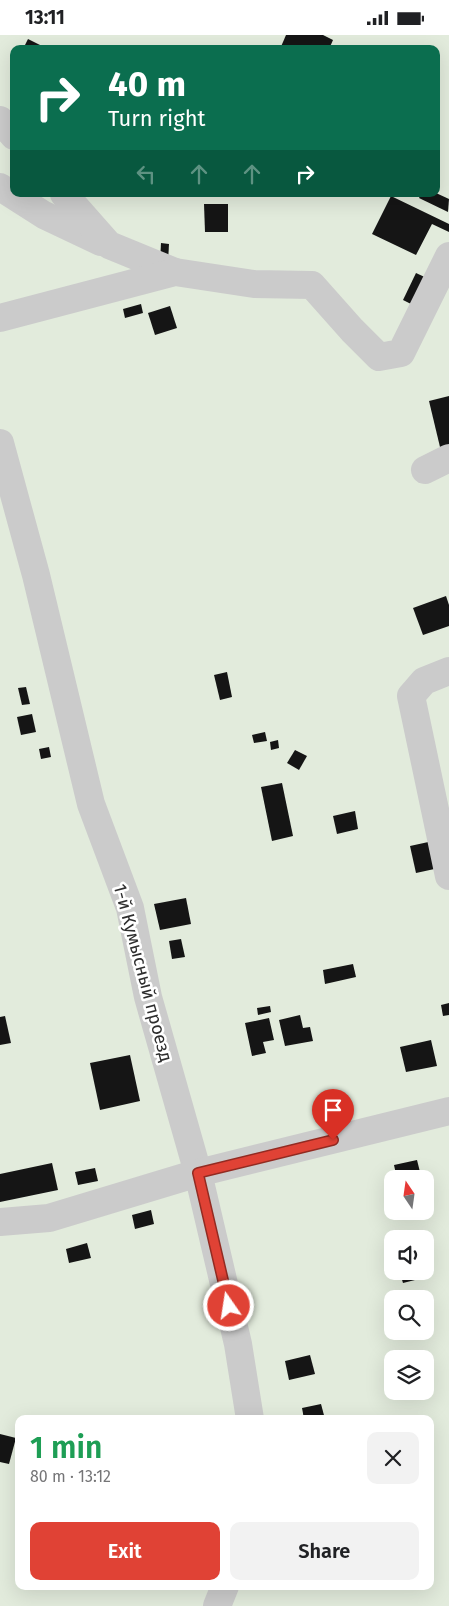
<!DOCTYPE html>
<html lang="en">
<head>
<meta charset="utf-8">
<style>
	body { margin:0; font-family:"Fira Sans",sans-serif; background:#f2f2f2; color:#202124; height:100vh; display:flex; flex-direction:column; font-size:19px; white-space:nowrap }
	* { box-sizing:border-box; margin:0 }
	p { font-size:16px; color:#757577 }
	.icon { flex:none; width:28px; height:28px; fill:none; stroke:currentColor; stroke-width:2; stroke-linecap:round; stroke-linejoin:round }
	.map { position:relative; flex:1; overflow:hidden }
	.panel { position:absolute; left:15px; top:1380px; width:419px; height:175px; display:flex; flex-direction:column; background:#fff; border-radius:10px; box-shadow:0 5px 20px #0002 }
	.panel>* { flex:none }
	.banner { position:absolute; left:10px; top:10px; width:430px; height:152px; border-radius:10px; box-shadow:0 5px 20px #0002; background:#0b6e4f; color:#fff; overflow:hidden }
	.needle { width:32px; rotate:347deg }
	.tools { position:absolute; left:384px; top:1135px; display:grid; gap:10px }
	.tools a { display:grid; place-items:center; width:50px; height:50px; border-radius:10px; background:#fff; box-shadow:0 5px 20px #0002; font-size:25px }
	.pin { position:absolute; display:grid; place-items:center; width:42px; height:42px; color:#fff; margin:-51px -21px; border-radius:50% 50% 50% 0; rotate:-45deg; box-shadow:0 0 5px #0007 }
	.pin .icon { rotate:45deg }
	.me { position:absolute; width:55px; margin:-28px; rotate:347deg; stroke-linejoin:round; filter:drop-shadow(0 0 4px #0008) }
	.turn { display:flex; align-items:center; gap:18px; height:105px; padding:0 15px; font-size:22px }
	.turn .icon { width:65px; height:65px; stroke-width:2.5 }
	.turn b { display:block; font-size:35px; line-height:42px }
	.lanes { display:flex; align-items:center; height:48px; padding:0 15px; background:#0003; justify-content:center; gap:25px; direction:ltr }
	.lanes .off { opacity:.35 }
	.round { display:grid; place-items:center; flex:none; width:52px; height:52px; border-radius:10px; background:#f2f2f2 }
	.head { display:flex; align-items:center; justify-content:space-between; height:85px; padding:0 15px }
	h1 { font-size:30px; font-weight:600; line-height:38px; color:#1e9e55 }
	.primary-button { display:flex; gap:10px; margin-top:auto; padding:10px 15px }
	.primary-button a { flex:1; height:58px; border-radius:10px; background:#e04235; color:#fff; font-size:20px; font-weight:600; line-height:58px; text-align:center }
	.primary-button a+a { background:#f2f2f2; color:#202124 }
	.status { display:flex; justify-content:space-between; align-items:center; height:35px; padding:0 25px; background:#fff; direction:ltr }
	.status svg { height:14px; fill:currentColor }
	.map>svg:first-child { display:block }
	.green { fill:#e2ebdc; fill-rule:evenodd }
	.building { fill:#151515 }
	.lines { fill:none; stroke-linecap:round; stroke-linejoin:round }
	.minor { stroke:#cbcbcb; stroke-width:28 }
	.route-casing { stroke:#922b22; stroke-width:12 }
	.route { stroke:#e04235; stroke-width:9 }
	.labels { text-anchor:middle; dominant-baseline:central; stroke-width:5; stroke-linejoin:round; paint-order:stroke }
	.street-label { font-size:18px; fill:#2e2e2e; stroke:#fff }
</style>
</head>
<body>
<div class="status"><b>13:11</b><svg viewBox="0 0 49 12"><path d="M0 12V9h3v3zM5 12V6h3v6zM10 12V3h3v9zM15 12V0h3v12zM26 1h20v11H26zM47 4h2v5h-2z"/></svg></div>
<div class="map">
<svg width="449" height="1571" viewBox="0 0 449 1571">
	<rect width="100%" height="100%" fill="#fff"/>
	<path class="green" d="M0,0H449V1571H0ZM14,14H436V159H14ZM392,1144H425V1176H392ZM392,1204H425V1236H392ZM392,1264H425V1296H392ZM392,1324H425V1356H392ZM19,1384H430V1551H19Z"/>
	<g class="building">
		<path d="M286,0H323L333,5L329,14H280Z"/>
		<path d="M28,4L48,14H23Z"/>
		<path d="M436,158L449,164L448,177L419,163L421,159Z"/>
		<path d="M391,161L449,189V197L432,189L416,220L372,199Z"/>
		<path d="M204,169H228V197H205Z"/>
		<path d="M161,208L169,209L168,227H160Z"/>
		<path d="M416,238L431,245L417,272L403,265Z"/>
		<path d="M141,269L143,278L125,283L123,274Z"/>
		<path d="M170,271L177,293L155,300L148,278Z"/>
		<path d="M449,361V410L440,412L429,366Z"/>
		<path d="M446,561L449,570V591L423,600L413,573Z"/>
		<path d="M227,637L232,662L220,665L214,640Z"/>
		<path d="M26,652L30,669L22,670L18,653Z"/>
		<path d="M32,679L36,697L21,700L17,682Z"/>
		<path d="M265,697L267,706L254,708L252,700Z"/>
		<path d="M278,705L279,713L271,715L270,707Z"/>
		<path d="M49,712L51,722L41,724L39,714Z"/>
		<path d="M295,715L307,721L299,735L287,728Z"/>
		<path d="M282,748L293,801L272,806L261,752Z"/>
		<path d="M355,776L358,794L337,799L333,781Z"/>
		<path d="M433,806L439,833L416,838L410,811Z"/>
		<path d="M186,863L191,889L160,895L154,869Z"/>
		<path d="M181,904L185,922L172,924L169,906Z"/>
		<path d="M353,929L356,942L325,949L323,935Z"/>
		<path d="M449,968V980L443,981L441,970Z"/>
		<path d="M270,971L271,977L258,980L257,973Z"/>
		<path d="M300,980L303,993L310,992L313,1006L285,1011L279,985Z"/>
		<path d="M5,981L11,1008L0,1010V982Z"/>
		<path d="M269,983L274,1005L263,1007L266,1018L252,1021L245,988Z"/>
		<path d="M431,1005L437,1031L406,1037L400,1012Z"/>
		<path d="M130,1020L140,1066L100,1075L90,1028Z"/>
		<path d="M417,1125L421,1141L407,1144H397L394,1130Z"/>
		<path d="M52,1128L58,1155L0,1167V1139Z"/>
		<path d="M95,1133L98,1146L78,1150L75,1137Z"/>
		<path d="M151,1175L154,1189L135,1194L132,1180Z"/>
		<path d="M87,1208L91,1223L69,1228L66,1214Z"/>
		<path d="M409,1236H413L415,1245L403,1248L400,1238Z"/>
		<path d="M310,1320L315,1339L289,1345L285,1326Z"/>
		<path d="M321,1369L325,1384H304L302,1373Z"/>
		<path d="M0,1399L16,1403L9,1429L0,1427Z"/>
	</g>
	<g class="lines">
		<g class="minor">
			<path d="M0,85L14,101"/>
			<path d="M0,152L44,180L101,207"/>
			<path d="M64,159L109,210L175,237"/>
			<path d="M0,283L175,237L254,249L312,250L352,295L379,322L401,318L449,221"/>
			<path d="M0,408L36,540L91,769L130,873L148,962L198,1138L238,1309L250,1384"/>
			<path d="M425,435L449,423"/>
			<path d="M449,636L424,646L411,661L449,841"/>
			<path d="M0,1187L49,1183L198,1138L449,1076"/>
			<path d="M217,1571L225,1551"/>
		</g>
	</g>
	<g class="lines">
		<defs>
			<path id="route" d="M229,1271L198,1138L333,1105"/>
		</defs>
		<use href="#route" class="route-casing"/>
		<use href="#route" class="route"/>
	</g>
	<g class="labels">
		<g class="street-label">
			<text transform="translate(143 938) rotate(75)">1-й Кумысный проезд</text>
		</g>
	</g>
</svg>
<div class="tools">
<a><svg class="needle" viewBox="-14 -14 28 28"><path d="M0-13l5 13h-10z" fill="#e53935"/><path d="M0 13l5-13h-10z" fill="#757577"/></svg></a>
<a><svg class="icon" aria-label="sound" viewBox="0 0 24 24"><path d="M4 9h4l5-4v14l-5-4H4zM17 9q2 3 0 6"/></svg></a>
<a><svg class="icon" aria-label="search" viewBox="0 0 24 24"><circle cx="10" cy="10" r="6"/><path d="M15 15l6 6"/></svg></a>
<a><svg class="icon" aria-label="layers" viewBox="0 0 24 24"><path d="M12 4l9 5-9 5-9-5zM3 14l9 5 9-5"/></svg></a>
</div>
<div class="pin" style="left:333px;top:1105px;background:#d93025"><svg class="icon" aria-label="arrive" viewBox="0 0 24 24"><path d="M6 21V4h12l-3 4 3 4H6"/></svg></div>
<svg class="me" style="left:229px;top:1271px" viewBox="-20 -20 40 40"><circle r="17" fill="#e04235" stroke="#fff" stroke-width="3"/><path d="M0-11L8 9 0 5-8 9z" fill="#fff"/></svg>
<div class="banner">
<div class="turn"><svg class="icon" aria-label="right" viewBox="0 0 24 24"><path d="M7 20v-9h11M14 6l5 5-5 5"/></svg><div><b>40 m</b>Turn right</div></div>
<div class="lanes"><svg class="icon off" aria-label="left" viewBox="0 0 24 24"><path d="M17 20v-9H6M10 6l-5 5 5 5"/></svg><svg class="icon off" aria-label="ahead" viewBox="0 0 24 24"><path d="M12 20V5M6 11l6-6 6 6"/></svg><svg class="icon off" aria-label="ahead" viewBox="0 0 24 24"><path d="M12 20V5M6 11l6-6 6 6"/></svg><svg class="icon" aria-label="right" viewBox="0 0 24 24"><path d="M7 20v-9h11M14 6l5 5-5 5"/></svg></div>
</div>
<section class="panel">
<div class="head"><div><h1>1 min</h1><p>80 m · 13:12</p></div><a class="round"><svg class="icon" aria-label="close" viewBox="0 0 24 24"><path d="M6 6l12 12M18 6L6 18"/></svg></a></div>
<div class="primary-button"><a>Exit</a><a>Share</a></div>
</section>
</div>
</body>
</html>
